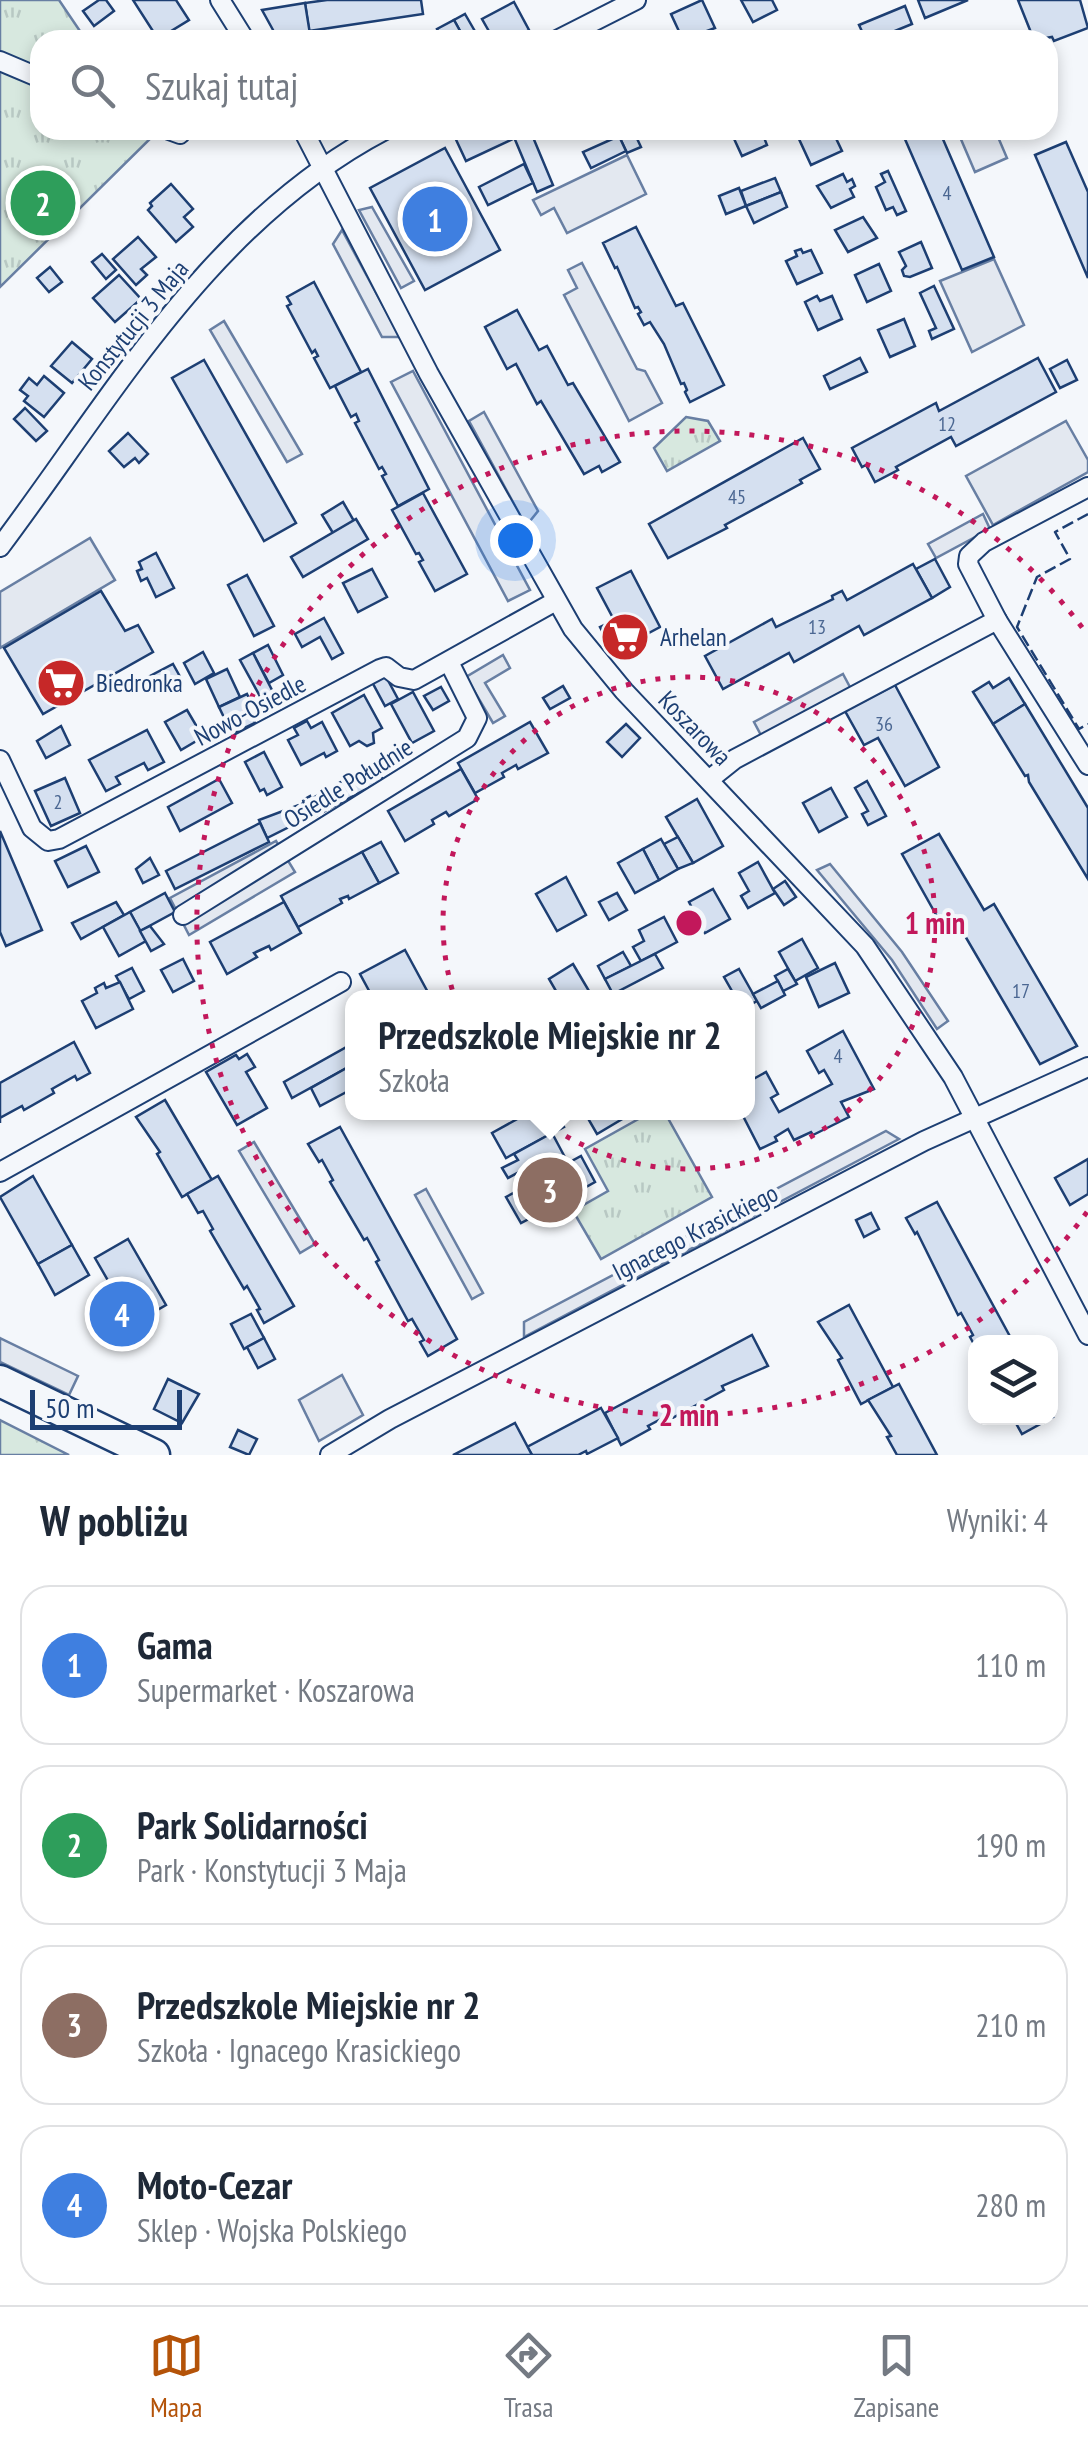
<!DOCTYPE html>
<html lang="pl">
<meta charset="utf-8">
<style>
body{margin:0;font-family:"PT Sans Narrow",sans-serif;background:#f6f6f7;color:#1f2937}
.controls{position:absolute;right:30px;bottom:30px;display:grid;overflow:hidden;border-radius:20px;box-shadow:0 5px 15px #0003}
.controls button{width:90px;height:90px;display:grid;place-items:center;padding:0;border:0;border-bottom:2px solid #e0e1e3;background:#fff;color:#1f2937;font:50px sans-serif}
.scale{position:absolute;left:30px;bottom:25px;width:152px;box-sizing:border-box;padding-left:10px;border:5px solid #1d3f73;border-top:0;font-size:28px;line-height:35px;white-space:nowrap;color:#1d3f73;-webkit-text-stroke:8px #f4f7fb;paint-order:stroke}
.you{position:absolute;left:515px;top:540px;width:35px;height:35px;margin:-25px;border:8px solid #fff;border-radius:50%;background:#1a73e8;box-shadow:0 0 0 15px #1a73e833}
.badge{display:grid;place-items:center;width:65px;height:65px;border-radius:50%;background:#b45309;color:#fff;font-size:32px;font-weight:700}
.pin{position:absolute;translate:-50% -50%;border:5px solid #fff;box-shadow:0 2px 10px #0006}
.popup{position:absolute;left:345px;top:990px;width:410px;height:130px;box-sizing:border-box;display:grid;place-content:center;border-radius:20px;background:#fff;filter:drop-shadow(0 2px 8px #0005);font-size:32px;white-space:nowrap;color:#747a83}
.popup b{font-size:38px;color:#1f2937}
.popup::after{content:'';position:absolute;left:50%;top:100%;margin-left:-20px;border:20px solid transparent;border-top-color:#fff}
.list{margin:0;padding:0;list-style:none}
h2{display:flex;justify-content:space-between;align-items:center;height:130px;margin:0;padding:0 40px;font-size:42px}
h2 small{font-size:32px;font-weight:400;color:#747a83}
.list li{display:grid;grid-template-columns:65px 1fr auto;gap:30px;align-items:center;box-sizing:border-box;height:160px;margin:0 20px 20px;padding:0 20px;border:2px solid #e0e1e3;border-radius:30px}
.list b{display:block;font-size:38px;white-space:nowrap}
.list p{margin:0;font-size:32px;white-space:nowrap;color:#747a83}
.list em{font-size:32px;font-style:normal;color:#747a83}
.icon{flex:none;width:55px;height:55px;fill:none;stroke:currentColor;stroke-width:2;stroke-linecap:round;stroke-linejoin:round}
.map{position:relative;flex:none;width:1088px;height:1455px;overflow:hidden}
.search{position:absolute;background:#fff;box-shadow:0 5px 15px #0003;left:30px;right:30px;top:30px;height:110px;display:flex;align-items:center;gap:25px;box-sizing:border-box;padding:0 35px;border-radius:30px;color:#747a83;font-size:38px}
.sheet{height:850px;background:#fff}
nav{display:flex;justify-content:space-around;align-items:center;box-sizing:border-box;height:140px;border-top:2px solid #e0e1e3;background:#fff;font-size:28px;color:#747a83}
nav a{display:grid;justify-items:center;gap:5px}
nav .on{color:#b45309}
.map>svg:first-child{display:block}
.grass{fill:url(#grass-tufts);stroke:#687fa3;stroke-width:2.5}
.parking{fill:#e3e8f0;stroke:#687fa3;stroke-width:2.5}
.building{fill:#d5e0f0;stroke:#1d3f73;stroke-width:2.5}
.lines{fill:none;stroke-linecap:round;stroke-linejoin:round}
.street-casing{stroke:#1d3f73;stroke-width:22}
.primary-casing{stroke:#1d3f73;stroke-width:35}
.street{stroke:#f4f7fb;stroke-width:18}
.primary{stroke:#f4f7fb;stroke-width:30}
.fence{stroke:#1d3f73;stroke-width:2.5;stroke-dasharray:12 5;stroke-linecap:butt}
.ring{fill:none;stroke:#c2185b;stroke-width:5;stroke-dasharray:5 10}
.labels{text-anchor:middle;stroke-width:8;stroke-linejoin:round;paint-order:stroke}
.number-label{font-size:20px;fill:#4b6792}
.street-label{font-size:25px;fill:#1d3f73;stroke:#f4f7fb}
.poi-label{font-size:25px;fill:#1d3f73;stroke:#f4f7fb;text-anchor:start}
.centre{fill:#c2185b;stroke:#f4f7fb;stroke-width:5}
.ring-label{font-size:30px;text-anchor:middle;font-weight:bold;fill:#c2185b;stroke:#f4f7fb;stroke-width:8;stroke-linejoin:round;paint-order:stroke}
</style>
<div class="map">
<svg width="1088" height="1455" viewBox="0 0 1088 1455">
<defs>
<pattern id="grass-tufts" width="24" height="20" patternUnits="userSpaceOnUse" patternTransform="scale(2.5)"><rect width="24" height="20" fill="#d7e8df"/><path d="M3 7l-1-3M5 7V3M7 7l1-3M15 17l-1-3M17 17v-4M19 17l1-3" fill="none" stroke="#b8c8c3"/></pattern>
</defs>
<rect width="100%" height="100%" fill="#f4f7fb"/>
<!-- grass -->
<g class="grass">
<polygon points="0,0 59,0 86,40 40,40 40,130 159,130 0,287"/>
<polygon points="686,417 708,421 720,441 667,471 654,448"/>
<polygon points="651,1112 665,1113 712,1197 601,1259 573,1211 608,1191 585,1149"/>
<polygon points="0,1420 69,1455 0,1455"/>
</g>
<!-- parking -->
<g class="parking">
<polygon points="957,130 995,130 1007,158 975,172"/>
<polygon points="627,155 646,194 567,233 554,208 541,215 533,200"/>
<polygon points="372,207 414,281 401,288 359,210"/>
<polygon points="342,230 400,337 382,337 333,244"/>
<polygon points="994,259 1024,325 972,352 940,281"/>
<polygon points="582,263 637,369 645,371 662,403 629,421 564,295 577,288 568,270"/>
<polygon points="224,321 302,454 287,462 210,330"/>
<polygon points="413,371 530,590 508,601 391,382"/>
<polygon points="484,412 538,511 526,526 469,421"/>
<polygon points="1066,421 1088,460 1088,472 993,525 966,476"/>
<polygon points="983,514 990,529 936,558 928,544"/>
<polygon points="90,538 115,580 0,648 0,592"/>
<polygon points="503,655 510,668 485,683 505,716 493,723 466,677"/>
<polygon points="843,674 851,689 762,737 754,722"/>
<polygon points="276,841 295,872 189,935 170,898"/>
<polygon points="830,864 902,952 948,1021 937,1029 892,960 817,870"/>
<polygon points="886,1131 899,1139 524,1337 524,1322"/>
<polygon points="254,1142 315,1244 300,1253 239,1151"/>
<polygon points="426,1189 483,1293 472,1299 415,1195"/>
<polygon points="0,1338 78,1376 69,1395 0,1362"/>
<polygon points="342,1375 363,1415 319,1441 299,1400"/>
</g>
<!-- building -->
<g class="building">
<polygon points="99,0 106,0 114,11 94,26 83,11"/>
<polygon points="133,0 176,0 189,20 158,39"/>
<polygon points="327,0 421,0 423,14 309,31 305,3"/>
<polygon points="702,0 715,28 683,40 671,14"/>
<polygon points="741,0 772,0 777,10 753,22"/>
<polygon points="918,0 968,0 925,18"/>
<polygon points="1018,0 1080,0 1088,28 1054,41 1052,37 1034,40"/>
<polygon points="514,2 529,30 509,40 494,40 482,19"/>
<polygon points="305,3 310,34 278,39 262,10"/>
<polygon points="905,6 912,24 873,40 866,40 859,25"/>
<polygon points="465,14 480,40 465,40 454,20"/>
<polygon points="454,20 465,40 435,40 441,37 437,29"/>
<polygon points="509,130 513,139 466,161 452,131"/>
<polygon points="511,130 530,130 553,185 537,192"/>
<polygon points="616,130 633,130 641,147 627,153"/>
<polygon points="730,130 761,130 767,145 742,156"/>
<polygon points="819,130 832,130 842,151 811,165 799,139"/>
<polygon points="901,130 939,130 994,257 962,270"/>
<polygon points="619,136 626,151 591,168 583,152"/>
<polygon points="1066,142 1088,192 1088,278 1035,155"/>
<polygon points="445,148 500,250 425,290 370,188"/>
<polygon points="524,164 533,183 488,205 479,187"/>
<polygon points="888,171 906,211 897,215 893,207 886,210 876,187 885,182 881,174"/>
<polygon points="843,174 847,182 852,179 855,186 850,189 854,197 831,208 817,186"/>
<polygon points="775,178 781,192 746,206 741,191"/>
<polygon points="171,184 193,209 184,217 193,227 176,242 148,210 152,206 150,203"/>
<polygon points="739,188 746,206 726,214 719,196"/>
<polygon points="781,192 787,207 754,223 746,206"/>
<polygon points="863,217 877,238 848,252 835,230"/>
<polygon points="636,227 676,306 683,303 724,385 690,402 685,392 687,390 684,383 681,384 664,344 650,322 644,325 638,314 641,312 638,307 635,308 617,267 615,268 603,243"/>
<polygon points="138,237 156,257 141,269 147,275 136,285 113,259"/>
<polygon points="921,242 932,268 910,277 904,276 902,270 906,266 899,252"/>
<polygon points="801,249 803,253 811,250 822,273 797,284 786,261 797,256 795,251"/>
<polygon points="102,254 116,270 106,279 92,262"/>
<polygon points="879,264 891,291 867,302 855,275"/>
<polygon points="50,267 62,282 49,292 37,278"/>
<polygon points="119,275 141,299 115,322 93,298"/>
<polygon points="314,282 361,372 330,388 314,358 318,356 315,350 312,353 287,306 291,304 287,297"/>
<polygon points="934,286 954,329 932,339 929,331 936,328 920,293"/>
<polygon points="817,296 820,301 832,296 842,319 818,330 805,302"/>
<polygon points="517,310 539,350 547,346 568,385 573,383 620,462 602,472 599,466 584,474 541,401 537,404 516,364 507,369 485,327"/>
<polygon points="904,319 915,346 890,357 878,330"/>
<polygon points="72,342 92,359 72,383 51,366"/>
<polygon points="860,358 867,372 830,389 824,376"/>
<polygon points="1038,358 1056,392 956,446 951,437 896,467 898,470 875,482 866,465 862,467 852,448 936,403 939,411"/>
<polygon points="204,360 296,523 264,541 172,378"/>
<polygon points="1067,360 1077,380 1060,388 1050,369"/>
<polygon points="368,369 429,489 398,506 382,476 386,474 382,467 379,469 355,423 359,421 356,414 351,417 335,386"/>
<polygon points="44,376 64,393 44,417 24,401 28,396 20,390 29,378 37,385"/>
<polygon points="25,408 47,431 36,441 14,419"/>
<polygon points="128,433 148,454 139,463 135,458 124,467 109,451"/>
<polygon points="803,438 820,469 800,480 802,483 725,525 727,528 668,558 649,524"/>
<polygon points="423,493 467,574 435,591 419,562 423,560 419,553 416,554 392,510"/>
<polygon points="343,502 354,521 333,533 322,515"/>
<polygon points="356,519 368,539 303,577 291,557"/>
<polygon points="156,553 174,588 156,597 147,578 141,581 137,571 142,569 139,562"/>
<polygon points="935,559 950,587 932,598 916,569"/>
<polygon points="913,564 932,598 864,635 859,626 794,662 789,653 723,689 705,656 772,619 776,627 833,599 832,596 842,591 847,600"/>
<polygon points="372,569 387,597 358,612 343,583"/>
<polygon points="631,571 660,627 613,652 600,627 614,620 597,588"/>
<polygon points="247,575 274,626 254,636 228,585"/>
<polygon points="101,591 125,631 138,625 153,652 43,714 4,648"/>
<polygon points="324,618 343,653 332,659 320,637 302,647 295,634"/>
<polygon points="268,645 283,675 269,683 253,653"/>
<polygon points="203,652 214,673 195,684 184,663"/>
<polygon points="253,653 274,694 262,700 240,660"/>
<polygon points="173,664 183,682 160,694 150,676"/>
<polygon points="227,669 240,697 219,707 206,679"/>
<polygon points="384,673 398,699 385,706 371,680"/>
<polygon points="1009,678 1025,704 993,724 973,692 989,682 993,688"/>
<polygon points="895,685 939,767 905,786 878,738 864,745 845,711"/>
<polygon points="563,686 570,698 550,709 543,698"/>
<polygon points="441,687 449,701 433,710 424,696"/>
<polygon points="413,692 434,731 412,743 391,704"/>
<polygon points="247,694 252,704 247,706 255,723 232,734 219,707"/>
<polygon points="364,695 382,728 373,733 374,743 367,746 359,741 350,746 332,713"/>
<polygon points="1025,704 1088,808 1088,879 1029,782 1028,775 1025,776 993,724"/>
<polygon points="187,710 203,737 181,750 165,722"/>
<polygon points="307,721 311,728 322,722 337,751 326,757 324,753 301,765 288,740 298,735 294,728"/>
<polygon points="530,722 548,753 518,769 516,765 502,773 504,777 475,793 458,763"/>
<polygon points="626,724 640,738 622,757 607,742"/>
<polygon points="61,726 70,745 46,758 37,741"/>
<polygon points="147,730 164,762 148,770 144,763 116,777 120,784 106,791 89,760"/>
<polygon points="264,752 282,787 267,795 264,789 260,791 245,762"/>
<polygon points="374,763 383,780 312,818 303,800 310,796 311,799"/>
<polygon points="461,769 478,799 449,816 446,812 432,820 434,824 405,841 388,811"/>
<polygon points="65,778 80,813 51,826 35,791"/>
<polygon points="219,779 232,803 180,831 168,807"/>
<polygon points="867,781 886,816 868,825 862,814 868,811 855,788"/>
<polygon points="831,788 847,817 819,832 803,803"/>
<polygon points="697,799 723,846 693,863 666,817"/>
<polygon points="304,803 311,816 267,838 259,820"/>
<polygon points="260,823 269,842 175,889 166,871"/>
<polygon points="0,831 42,930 6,946 0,932"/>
<polygon points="939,834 984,910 994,904 1077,1046 1040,1064 961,929 948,936 902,854"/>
<polygon points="678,837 693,863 678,869 664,844"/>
<polygon points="661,839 678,869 659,880 643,849"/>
<polygon points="381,842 398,873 379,883 362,852"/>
<polygon points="86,846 99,872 68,887 55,861"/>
<polygon points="643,849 659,880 635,893 618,863"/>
<polygon points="362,852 379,883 349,899 348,896 340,899 342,903 298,927 281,896"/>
<polygon points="150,858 159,875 143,883 136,869"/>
<polygon points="758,862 775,893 748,908 741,896 749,891 739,873"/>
<polygon points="566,877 586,915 557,931 536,894"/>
<polygon points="785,881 796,897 784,905 773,889"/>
<polygon points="713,889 730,919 705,933 699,922 696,924 689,912 693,910 689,902"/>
<polygon points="165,893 175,912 140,931 130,912"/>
<polygon points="617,893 627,910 609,920 599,902"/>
<polygon points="116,902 124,915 81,939 72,923"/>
<polygon points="284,902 301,933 271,950 269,946 254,953 257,957 227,974 210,942"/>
<polygon points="130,912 146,941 119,956 103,927"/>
<polygon points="664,917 677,942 641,961 633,947 644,941 639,930"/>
<polygon points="150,926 164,944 151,951 140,931"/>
<polygon points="802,939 818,968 795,981 779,952"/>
<polygon points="405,950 431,998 373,998 360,974"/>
<polygon points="623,952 631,966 605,979 598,966"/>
<polygon points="655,954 663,968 613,994 605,979"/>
<polygon points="183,959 194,981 173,992 161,970"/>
<polygon points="835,963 849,993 819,1007 806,977"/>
<polygon points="573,964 592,996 590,998 560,998 549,979"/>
<polygon points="132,968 144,991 129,999 116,976"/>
<polygon points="739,969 757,1001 748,1006 748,998 736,998 724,977"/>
<polygon points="788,969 797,984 783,991 775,976"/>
<polygon points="778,981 785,995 761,1008 753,994"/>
<polygon points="120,982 133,1009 96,1028 82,1001 97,993 95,988 104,983 106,988"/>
<polygon points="843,1031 874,1089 841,1102 849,1117 813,1135 811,1132 794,1140 788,1129 775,1137 777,1141 760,1149 741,1112 748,1112 748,1082 766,1072 778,1094 771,1098 779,1112 832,1084 824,1070 819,1073 807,1051"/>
<polygon points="74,1042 90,1073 77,1080 75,1076 52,1089 54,1093 24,1110 22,1106 0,1118 0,1123 0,1083"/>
<polygon points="352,1044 352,1065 292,1098 284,1082"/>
<polygon points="247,1054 255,1067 246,1072 267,1108 237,1125 206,1072 236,1055 239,1059"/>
<polygon points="352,1065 352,1089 320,1106 311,1088"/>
<polygon points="165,1100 212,1180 182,1197 157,1154 160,1152 136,1117"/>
<polygon points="530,1112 556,1112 564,1127 506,1158 492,1133"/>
<polygon points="591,1112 634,1112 597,1134 586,1115"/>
<polygon points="340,1127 457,1339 428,1356 420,1342 424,1340 412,1319 408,1321 376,1262 379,1260 367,1238 364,1240 330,1182 333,1180 322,1160 319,1162 308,1144"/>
<polygon points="552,1133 568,1163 531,1184 523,1170 508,1178 502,1168 518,1160 514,1154"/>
<polygon points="581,1156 595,1182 561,1201 559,1197 552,1200 555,1205 521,1223 506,1197"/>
<polygon points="1088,1159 1088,1194 1070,1205 1055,1178"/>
<polygon points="33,1176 72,1245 38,1264 0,1197"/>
<polygon points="218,1176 294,1306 264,1323 257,1310 260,1309 247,1286 244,1289 210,1231 213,1229 203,1211 198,1213 187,1194"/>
<polygon points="937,1202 1013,1342 976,1342 976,1348 970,1337 973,1335 961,1313 958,1315 917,1232 915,1234 906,1218"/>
<polygon points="871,1213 879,1229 864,1237 856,1220"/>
<polygon points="128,1239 166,1305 133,1324 95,1258"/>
<polygon points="72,1245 89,1275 55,1295 38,1264"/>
<polygon points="849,1305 893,1387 861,1404 838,1360 842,1358 818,1322"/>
<polygon points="251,1314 264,1338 244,1349 231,1324"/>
<polygon points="752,1335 768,1366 722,1386 724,1390 665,1422 663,1418 648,1426 650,1429 621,1445 605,1413"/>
<polygon points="264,1338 275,1359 258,1368 247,1347"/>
<polygon points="168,1379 199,1394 182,1423 154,1409"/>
<polygon points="899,1384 937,1455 897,1455 887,1437 891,1436 868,1400"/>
<polygon points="601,1408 618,1438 587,1454 586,1451 578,1455 532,1455 527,1447"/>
<polygon points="1050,1412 1053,1417 1022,1434 1013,1418 1050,1418"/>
<polygon points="515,1423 532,1455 453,1455"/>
<polygon points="238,1430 257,1439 249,1455 230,1447"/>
</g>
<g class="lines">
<!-- street casing -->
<g class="street-casing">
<g id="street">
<polyline points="220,0 245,40"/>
<polyline points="557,40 636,0"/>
<polyline points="0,61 40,78"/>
<polyline points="169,130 180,134"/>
<polyline points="303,130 429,374 573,629 624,691 865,946 953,1077 1088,1335"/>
<polyline points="1088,487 984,542 969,556 968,564 997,620 1088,765"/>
<path d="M0,547C114,395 211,221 385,130"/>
<polyline points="0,760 32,828 48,841 59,839 380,669 386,667 399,677 414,680 556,601"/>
<polyline points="710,779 735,759 997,620"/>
<polyline points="183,915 467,738 477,718 449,662"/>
<polyline points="0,1172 341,982"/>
<polyline points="330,1455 390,1419 924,1141 1088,1067"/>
</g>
</g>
<!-- primary casing -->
<g class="primary-casing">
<polyline id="primary" points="0,1381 154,1455"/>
</g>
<!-- street -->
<use href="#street" class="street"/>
<!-- primary -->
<use href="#primary" class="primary"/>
<!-- fence -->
<polyline class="fence" points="1088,514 1055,532 1070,559 1037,577 1017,627 1079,729 1088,724"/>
</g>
<!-- distance rings -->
<g class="ring">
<circle cx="689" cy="923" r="246"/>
<path d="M1087 1212A492 492 0 1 1 1087 634"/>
</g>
<!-- icons -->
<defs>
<g id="supermarket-disc" transform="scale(2.5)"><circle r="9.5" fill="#c62828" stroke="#f4f7fb"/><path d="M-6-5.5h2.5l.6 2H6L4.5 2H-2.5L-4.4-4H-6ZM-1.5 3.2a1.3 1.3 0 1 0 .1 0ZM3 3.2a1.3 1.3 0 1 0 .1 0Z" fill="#fff"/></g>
</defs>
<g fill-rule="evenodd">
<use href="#supermarket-disc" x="625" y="637"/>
<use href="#supermarket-disc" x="61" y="683"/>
</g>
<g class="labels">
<!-- number labels -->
<g class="number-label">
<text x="947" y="200">4</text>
<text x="947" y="431">12</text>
<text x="737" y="504">45</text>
<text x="817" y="634">13</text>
<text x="884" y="731">36</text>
<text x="58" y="809">2</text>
<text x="1021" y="998">17</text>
<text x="838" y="1063">4</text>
</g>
<!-- street labels -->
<g class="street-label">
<text transform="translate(133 325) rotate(-51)" y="9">Konstytucji 3 Maja</text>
<text transform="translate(250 710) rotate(-28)" y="9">Nowo-Osiedle</text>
<text transform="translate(695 728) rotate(46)" y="9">Koszarowa</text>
<text transform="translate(348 783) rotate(-32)" y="9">Osiedle Południe</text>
<text transform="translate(695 1232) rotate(-27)" y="9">Ignacego Krasickiego</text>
</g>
<!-- poi labels -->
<g class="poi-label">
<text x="660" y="646">Arhelan</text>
<text x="96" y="692">Biedronka</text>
</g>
</g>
<circle cx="689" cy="923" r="15" class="centre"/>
<g class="ring-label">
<text x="935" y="934">1 min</text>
<text x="689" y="1426">2 min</text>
</g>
</svg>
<div class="controls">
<button><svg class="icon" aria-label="layers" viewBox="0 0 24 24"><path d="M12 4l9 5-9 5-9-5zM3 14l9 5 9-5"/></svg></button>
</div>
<div class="scale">50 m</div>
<div class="you"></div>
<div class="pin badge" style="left:435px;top:219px;background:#3f7fe0">1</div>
<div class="pin badge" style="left:43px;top:203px;background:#2e9e5b">2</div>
<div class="pin badge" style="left:550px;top:1190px;background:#8d6e63">3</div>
<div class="popup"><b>Przedszkole Miejskie nr 2</b>Szkoła</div>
<div class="pin badge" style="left:122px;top:1314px;background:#3f7fe0">4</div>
<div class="search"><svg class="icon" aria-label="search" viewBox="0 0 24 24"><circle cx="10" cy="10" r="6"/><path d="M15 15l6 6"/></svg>Szukaj tutaj</div>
</div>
<section class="sheet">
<h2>W pobliżu<small>Wyniki: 4</small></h2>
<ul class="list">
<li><span class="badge" style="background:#3f7fe0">1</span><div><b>Gama</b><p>Supermarket · Koszarowa</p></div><em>110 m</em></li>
<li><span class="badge" style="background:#2e9e5b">2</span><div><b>Park Solidarności</b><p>Park · Konstytucji 3 Maja</p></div><em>190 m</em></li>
<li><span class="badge" style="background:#8d6e63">3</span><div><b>Przedszkole Miejskie nr 2</b><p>Szkoła · Ignacego Krasickiego</p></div><em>210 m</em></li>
<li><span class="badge" style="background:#3f7fe0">4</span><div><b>Moto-Cezar</b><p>Sklep · Wojska Polskiego</p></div><em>280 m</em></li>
</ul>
</section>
<nav>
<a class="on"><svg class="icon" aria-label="map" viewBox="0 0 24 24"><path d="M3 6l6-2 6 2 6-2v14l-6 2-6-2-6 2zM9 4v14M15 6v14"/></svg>Mapa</a>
<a><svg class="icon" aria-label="directions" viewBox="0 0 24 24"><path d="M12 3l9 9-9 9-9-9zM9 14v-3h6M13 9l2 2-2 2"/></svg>Trasa</a>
<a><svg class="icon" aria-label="saved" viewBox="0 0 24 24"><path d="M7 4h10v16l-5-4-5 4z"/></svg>Zapisane</a>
</nav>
